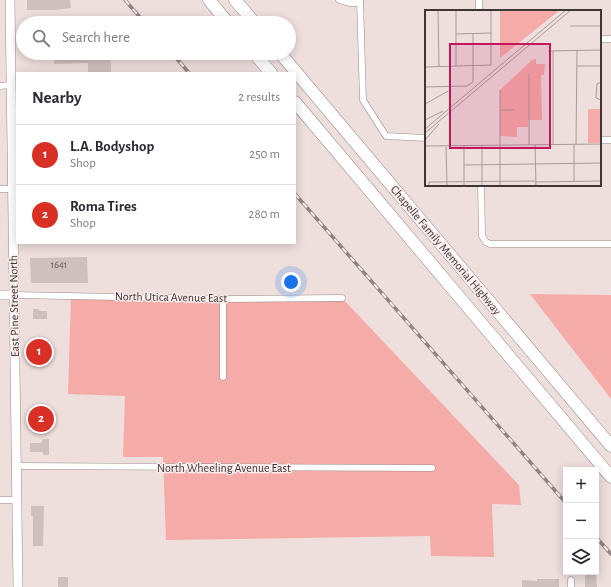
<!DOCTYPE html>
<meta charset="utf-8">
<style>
body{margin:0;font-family:"Alegreya Sans",sans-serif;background:#f2f2f3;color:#2b2b33}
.controls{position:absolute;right:12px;bottom:12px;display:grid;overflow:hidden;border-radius:0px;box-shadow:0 2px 10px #0003}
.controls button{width:36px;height:36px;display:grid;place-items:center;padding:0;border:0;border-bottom:1px solid #e1e1e2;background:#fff;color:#2b2b33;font:20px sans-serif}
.you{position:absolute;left:291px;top:282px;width:14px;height:14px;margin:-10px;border:3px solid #fff;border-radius:50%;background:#1a73e8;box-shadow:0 0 0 6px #1a73e833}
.badge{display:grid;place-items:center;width:26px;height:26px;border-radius:50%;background:#d93025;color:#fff;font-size:13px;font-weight:700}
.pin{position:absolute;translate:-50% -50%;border:2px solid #fff;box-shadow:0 1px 4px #0006}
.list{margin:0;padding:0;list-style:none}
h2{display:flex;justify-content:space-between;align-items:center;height:52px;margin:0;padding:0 16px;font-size:17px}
h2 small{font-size:13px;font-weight:400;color:#7c7c81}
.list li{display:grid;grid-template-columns:26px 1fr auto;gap:12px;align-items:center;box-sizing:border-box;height:60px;padding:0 16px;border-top:1px solid #e1e1e2}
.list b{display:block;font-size:15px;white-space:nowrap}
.list p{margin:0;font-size:13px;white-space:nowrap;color:#7c7c81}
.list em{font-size:13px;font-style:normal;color:#7c7c81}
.icon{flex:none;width:22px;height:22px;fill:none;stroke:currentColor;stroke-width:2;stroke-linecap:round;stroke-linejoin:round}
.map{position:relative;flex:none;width:611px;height:587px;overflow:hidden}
.search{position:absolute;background:#fff;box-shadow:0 2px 10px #0003;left:16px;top:16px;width:280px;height:44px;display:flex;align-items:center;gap:10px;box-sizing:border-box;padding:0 14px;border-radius:22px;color:#7c7c81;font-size:15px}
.panel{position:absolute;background:#fff;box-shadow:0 2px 10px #0003;left:16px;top:72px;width:280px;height:172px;border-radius:0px}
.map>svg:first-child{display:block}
.green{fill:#f5aca8}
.building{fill:#cfc0bf}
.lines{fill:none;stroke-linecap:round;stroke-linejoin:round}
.street-casing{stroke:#998b8a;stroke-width:7}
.secondary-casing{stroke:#998b8a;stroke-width:10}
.highway-casing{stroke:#998b8a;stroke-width:13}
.street{stroke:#fff;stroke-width:6}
.secondary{stroke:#fff;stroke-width:9}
.highway{stroke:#fff;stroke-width:12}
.rail-casing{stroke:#8e8483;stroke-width:3.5}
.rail{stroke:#fbeceb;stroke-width:2;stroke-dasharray:6;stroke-linecap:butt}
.labels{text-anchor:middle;stroke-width:3;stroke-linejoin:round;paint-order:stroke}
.number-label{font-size:10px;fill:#615858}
.street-label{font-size:12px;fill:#3c3635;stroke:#fbeceb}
.inset-road{fill:none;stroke:#a79b9a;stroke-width:1}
.view{fill:#c2185b;fill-opacity:0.15;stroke:#c2185b;stroke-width:2}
.inset-edge{fill:none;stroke:#3c3635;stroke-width:2}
</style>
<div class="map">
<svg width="611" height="587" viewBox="0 0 611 587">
<rect width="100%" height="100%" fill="#eedfdd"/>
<!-- green -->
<g class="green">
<polygon points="530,294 611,295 611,399"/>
<polygon points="71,296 342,298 519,485 521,505 492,504 494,557 431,556 430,536 166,540 163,457 123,457 125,396 68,394"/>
</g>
<!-- building -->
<g class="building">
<polygon points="27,0 70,0 71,8 55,10 27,10"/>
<polygon points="111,55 111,73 88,73 88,63 54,64 54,56"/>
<polygon points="87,257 88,283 31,283 30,258"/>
<polygon points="33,309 39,309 39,311 47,311 47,319 33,319"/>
<rect x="29" y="345" width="20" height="14"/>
<polygon points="43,439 49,439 49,455 43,455 43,452 30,452 30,443 41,443"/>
<polygon points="31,506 44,506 43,546 33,546 33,516 31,516"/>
<polygon points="585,574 596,574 597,587 585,587"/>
<rect x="58" y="577" width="10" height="10"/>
<polygon points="537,579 559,579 559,587 522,587 522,580 537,581"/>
</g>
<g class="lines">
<!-- street casing -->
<g class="street-casing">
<g id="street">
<polyline points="339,0 349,3 360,3"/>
<polyline points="360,0 363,100 386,136 426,138"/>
<polyline points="479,0 479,11"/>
<polyline points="600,39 611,39"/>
<polyline points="0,86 11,85"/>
<polyline points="600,140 611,140"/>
<polyline points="481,185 482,236 486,242 490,244 611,244"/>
<polyline points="0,189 12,189"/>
<polyline points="14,295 223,299 342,298"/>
<polyline points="223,377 223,299"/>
<polyline points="16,466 432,468"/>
<polyline points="0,500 16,500"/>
<polyline points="571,580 571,587"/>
</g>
</g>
<!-- secondary casing -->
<g class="secondary-casing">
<g id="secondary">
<polyline points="10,0 18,587"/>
<polyline points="0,295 14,295"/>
</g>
</g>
<!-- highway casing -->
<g class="highway-casing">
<g id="highway">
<polyline points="209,0 228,23"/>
<polyline points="235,0 255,23"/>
<polyline points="254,53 271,73"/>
<polyline points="280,53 611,446"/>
<polyline points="295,102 611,477"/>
</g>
</g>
<!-- street -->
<use href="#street" class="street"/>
<!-- secondary -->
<use href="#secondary" class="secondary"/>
<!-- highway -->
<use href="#highway" class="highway"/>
<!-- rail casing -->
<g class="rail-casing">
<g id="rail">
<polyline points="125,0 145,23"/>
<polyline points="172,53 189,73"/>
<polyline points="295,194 566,503"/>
<polyline points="596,537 611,554"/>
</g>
</g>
<!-- rail -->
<use href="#rail" class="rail"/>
</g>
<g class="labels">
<!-- number labels -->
<g class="number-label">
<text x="59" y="268">1641</text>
</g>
<!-- street labels -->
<g class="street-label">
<text transform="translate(446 250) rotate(50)" y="4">Chapelle Family Memorial Highway</text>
<text transform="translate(171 297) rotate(1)" y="4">North Utica Avenue East</text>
<text transform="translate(14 306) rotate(-91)" y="4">East Pine Street North</text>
<text x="224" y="472">North Wheeling Avenue East</text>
</g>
</g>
<!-- overview -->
<g transform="translate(425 10)">
<rect width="176" height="176" fill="#eedfdd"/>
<path d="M75,0H135L75,48ZM111,49V54H120L119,65H116L117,110H103V117H92V127L75,126V80L107,50ZM163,99H176V133H163Z" fill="#f5aca8"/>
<path class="inset-road" d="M13,0L14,57M31,0V56M145,16H176M31,24L66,23M123,41L176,40M152,56H176M0,57L66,55V0M176,72L172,74L171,88L176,90M0,77L42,76L48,72V23M0,94L25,80V77M76,100H89M0,110L18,101M0,119L141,0M0,123L146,0M0,130L14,114M151,134L152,41M75,135V80M104,135V64M110,135L111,176M128,135V41M149,135V172M0,136L176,134M39,136V176M57,136V176M75,136V176M21,137L22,176M39,155L176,153M110,172L176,171M4,176V172L110,171"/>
<path class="view" d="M25,34H125V138H25Z"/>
<rect width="176" height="176" class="inset-edge"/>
</g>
</svg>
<div class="controls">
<button>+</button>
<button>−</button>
<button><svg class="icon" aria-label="layers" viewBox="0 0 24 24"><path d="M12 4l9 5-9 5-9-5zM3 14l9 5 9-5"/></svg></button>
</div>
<div class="you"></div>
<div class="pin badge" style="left:39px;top:352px">1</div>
<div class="pin badge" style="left:41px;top:419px">2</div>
<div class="search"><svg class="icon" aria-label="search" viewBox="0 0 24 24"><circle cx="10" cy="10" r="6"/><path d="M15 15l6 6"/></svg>Search here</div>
<section class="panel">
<h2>Nearby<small>2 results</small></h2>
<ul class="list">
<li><span class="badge">1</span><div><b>L.A. Bodyshop</b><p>Shop</p></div><em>250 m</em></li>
<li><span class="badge">2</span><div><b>Roma Tires</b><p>Shop</p></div><em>280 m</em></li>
</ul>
</section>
</div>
